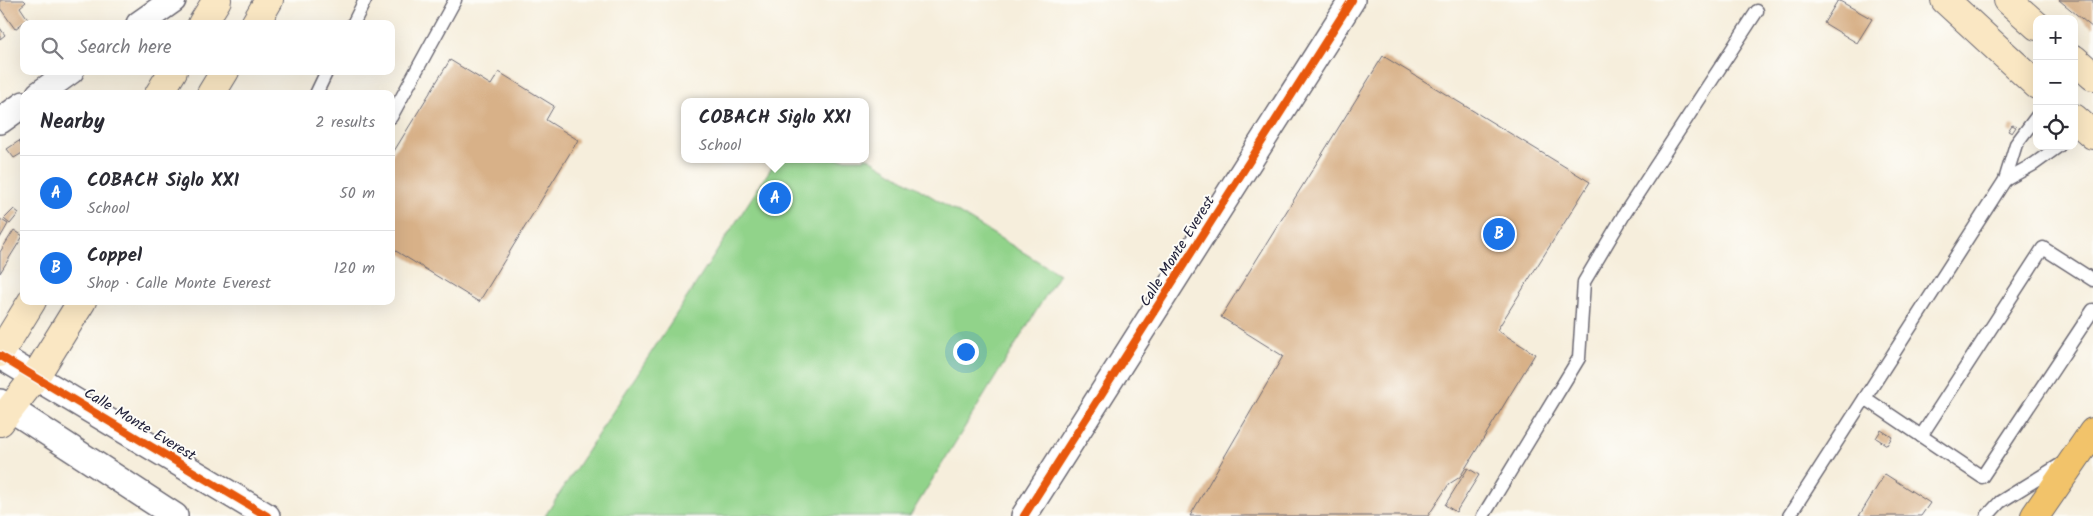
<!DOCTYPE html>
<meta charset="utf-8">
<style>
body{margin:0;font-family:Kalam,sans-serif;background:#f7f7f7;color:#2b2b33}
.controls{position:absolute;right:15px;top:15px;display:grid;overflow:hidden;border-radius:10px;box-shadow:0 5px 20px #0002}
.controls button{width:45px;height:45px;display:grid;place-items:center;padding:0;border:0;border-bottom:1px solid #e1e1e2;background:#fff;color:#2b2b33;font:25px sans-serif}
.you{position:absolute;left:965px;top:351px;width:18px;height:18px;margin:-12px;border:4px solid #fff;border-radius:50%;background:#1a73e8;box-shadow:0 0 0 8px #1a73e833}
.badge{display:grid;place-items:center;width:32px;height:32px;border-radius:50%;background:#1a73e8;color:#fff;font-size:16px;font-weight:700}
.pin{position:absolute;translate:-50% -50%;border:2px solid #fff;box-shadow:0 1px 5px #0006}
.popup{position:absolute;left:681px;top:98px;width:188px;height:65px;box-sizing:border-box;display:grid;place-content:center;border-radius:10px;background:#fff;filter:drop-shadow(0 1px 4px #0005);font-size:16px;white-space:nowrap;color:#7c7c81}
.popup b{font-size:19px;color:#2b2b33}
.popup::after{content:'';position:absolute;left:50%;top:100%;margin-left:-10px;border:10px solid transparent;border-top-color:#fff}
.list{margin:0;padding:0;list-style:none}
h2{display:flex;justify-content:space-between;align-items:center;height:65px;margin:0;padding:0 20px;font-size:21px}
h2 small{font-size:16px;font-weight:400;color:#7c7c81}
.list li{display:grid;grid-template-columns:32px 1fr auto;gap:15px;align-items:center;box-sizing:border-box;height:75px;padding:0 20px;border-top:1px solid #e1e1e2}
.list b{display:block;font-size:19px;white-space:nowrap}
.list p{margin:0;font-size:16px;white-space:nowrap;color:#7c7c81}
.list em{font-size:16px;font-style:normal;color:#7c7c81}
.icon{flex:none;width:28px;height:28px;fill:none;stroke:currentColor;stroke-width:2;stroke-linecap:round;stroke-linejoin:round}
.map{position:relative;flex:none;width:2093px;height:516px;overflow:hidden}
.search{position:absolute;background:#fff;box-shadow:0 5px 20px #0002;left:20px;top:20px;width:375px;height:55px;display:flex;align-items:center;gap:12px;box-sizing:border-box;padding:0 18px;border-radius:10px;color:#7c7c81;font-size:19px}
.panel{position:absolute;background:#fff;box-shadow:0 5px 20px #0002;left:20px;top:90px;width:375px;height:215px;border-radius:10px}
.map>svg:first-child{display:block}
.green{fill:#91d38a;stroke:#5a7a62}
.building{fill:#d8b188}
.lines{fill:none;stroke-linecap:round;stroke-linejoin:round}
.service-casing{stroke:#6c6973;stroke-width:15}
.minor-casing{stroke:#6c6973;stroke-width:28}
.secondary-casing{stroke:#6c6973;stroke-width:30}
.primary-casing{stroke:#6c6973;stroke-width:30}
.service{stroke:#fff;stroke-width:12}
.minor{stroke:#fff;stroke-width:25}
.secondary{stroke:#fae7c3;stroke-width:28}
.primary{stroke:#f2c36a;stroke-width:28}
.cycleway-casing{stroke:#fdfcf7;stroke-width:11}
.cycleway{stroke:#e8590c;stroke-width:8}
.labels{text-anchor:middle;stroke-width:4;stroke-linejoin:round;paint-order:stroke}
.street-label{font-size:15px;fill:#22223b;stroke:#fdfcf7}
</style>
<div class="map">
<svg width="2093" height="516" viewBox="0 0 2093 516">
<rect width="100%" height="100%" fill="#fdfcf7"/>
<filter id="ink" filterUnits="userSpaceOnUse"><feTurbulence type="fractalNoise" baseFrequency=".02" numOctaves="2"/><feDisplacementMap in="SourceGraphic" scale="10" xChannelSelector="R" yChannelSelector="G"/><feConvolveMatrix kernelMatrix="1 2 1 2 8 2 1 2 1" color-interpolation-filters="sRGB"/></filter>
<filter id="wash" filterUnits="userSpaceOnUse"><feTurbulence type="fractalNoise" baseFrequency=".0096" numOctaves="4" result="noise"/><feDisplacementMap in="SourceGraphic" scale="20" xChannelSelector="R" yChannelSelector="G"/><feGaussianBlur stdDeviation="1.12" result="paint"/><feColorMatrix in="noise" values="0 0 0 0 0 0 0 0 0 0 0 0 0 0 0 0 0 1.4 0 .05"/><feComposite in="paint" operator="in"/></filter>
<g filter="url(#wash)">
<rect width="100%" height="100%" fill="#f6eedc"/>
<!-- green -->
<polygon class="green" points="865,156 1059,274 910,516 545,516 777,159 865,159"/>
<g id="blocks">
<!-- building -->
<g class="building">
<polygon points="0,0 24,0 26,2 20,7 28,19 15,29 0,8"/>
<polygon points="1838,0 1872,19 1857,43 1824,23"/>
<polygon points="2059,0 2093,0 2093,28"/>
<polygon points="0,28 5,35 0,39"/>
<polygon points="1383,56 1590,182 1497,330 1535,354 1460,477 1449,484 1428,516 1190,516 1283,356 1221,317"/>
<polygon points="450,60 491,85 499,72 554,106 546,120 578,140 479,302 391,248 391,156"/>
<polygon points="2012,125 2016,127 2012,133 2008,131"/>
<polygon points="19,141 24,152 14,158 7,149"/>
<polygon points="14,209 19,213 10,224 4,219"/>
<polygon points="0,219 8,224 0,238"/>
<polygon points="14,230 23,236 0,273 0,252"/>
<polygon points="1881,430 1892,437 1887,445 1876,438"/>
<polygon points="1468,468 1479,475 1456,512 1445,505"/>
<polygon points="1885,474 1930,503 1921,516 1859,516"/>
</g>
</g>
</g>
<g filter="url(#ink)">
<use href="#blocks" fill-opacity="0" stroke="#6c6973" stroke-width="1"/>
<g class="lines">
<!-- service casing -->
<g class="service-casing">
<g id="service">
<polyline points="353,24 365,0"/>
<polyline points="316,94 327,71"/>
<polyline points="391,117 455,0"/>
<polyline points="2005,180 2034,164 2059,146"/>
<polyline points="1865,398 1982,477 2093,310"/>
<polyline points="1921,436 2043,248 2093,280"/>
<polyline points="1483,516 1579,358 1584,282 1625,213 1757,11"/>
<polyline points="1789,516 2005,180 2016,144 2037,116"/>
<polyline points="1987,516 2000,502 2063,463"/>
</g>
</g>
<!-- minor casing -->
<g class="minor-casing">
<g id="minor">
<polyline points="139,24 173,0"/>
<polyline points="39,94 71,71"/>
<polyline points="0,121 24,104"/>
<polyline points="0,356 267,516"/>
<polyline points="0,402 175,516"/>
<polyline points="1024,516 1352,0"/>
</g>
</g>
<!-- secondary casing -->
<g class="secondary-casing">
<g id="secondary">
<polyline points="1945,0 2037,85"/>
<polyline points="2008,0 2037,26"/>
<polyline points="202,24 217,0"/>
<polyline points="255,24 269,0"/>
<polyline points="2074,59 2093,76"/>
<polyline points="159,94 173,71"/>
<polyline points="211,94 225,71"/>
<polyline points="2074,118 2093,135"/>
<polyline points="0,353 32,301"/>
<polyline points="0,422 35,377 82,301"/>
</g>
</g>
<!-- primary casing -->
<g class="primary-casing">
<polyline id="primary" points="2035,516 2093,432"/>
</g>
<!-- service -->
<use href="#service" class="service"/>
<!-- minor -->
<use href="#minor" class="minor"/>
<!-- secondary -->
<use href="#secondary" class="secondary"/>
<!-- primary -->
<use href="#primary" class="primary"/>
<!-- cycleway casing -->
<g class="cycleway-casing">
<g id="cycleway">
<polyline points="0,356 267,516"/>
<polyline points="1024,516 1352,0"/>
</g>
</g>
<!-- cycleway -->
<use href="#cycleway" class="cycleway"/>
</g>
</g>
<g class="labels">
<!-- street labels -->
<g class="street-label">
<text transform="translate(1177 251) rotate(-58)" y="5">Calle Monte Everest</text>
<text transform="translate(140 424) rotate(31)" y="5">Calle Monte Everest</text>
</g>
</g>
</svg>
<div class="controls">
<button>+</button>
<button>−</button>
<button><svg class="icon" aria-label="locate" viewBox="0 0 24 24"><circle cx="12" cy="12" r="6"/><path d="M12 2v4M12 18v4M2 12h4M18 12h4"/></svg></button>
</div>
<div class="you"></div>
<div class="pin badge" style="left:775px;top:198px">A</div>
<div class="popup"><b>COBACH Siglo XXI</b>School</div>
<div class="pin badge" style="left:1499px;top:234px">B</div>
<div class="search"><svg class="icon" aria-label="search" viewBox="0 0 24 24"><circle cx="10" cy="10" r="6"/><path d="M15 15l6 6"/></svg>Search here</div>
<section class="panel">
<h2>Nearby<small>2 results</small></h2>
<ul class="list">
<li><span class="badge">A</span><div><b>COBACH Siglo XXI</b><p>School</p></div><em>50 m</em></li>
<li><span class="badge">B</span><div><b>Coppel</b><p>Shop · Calle Monte Everest</p></div><em>120 m</em></li>
</ul>
</section>
</div>
